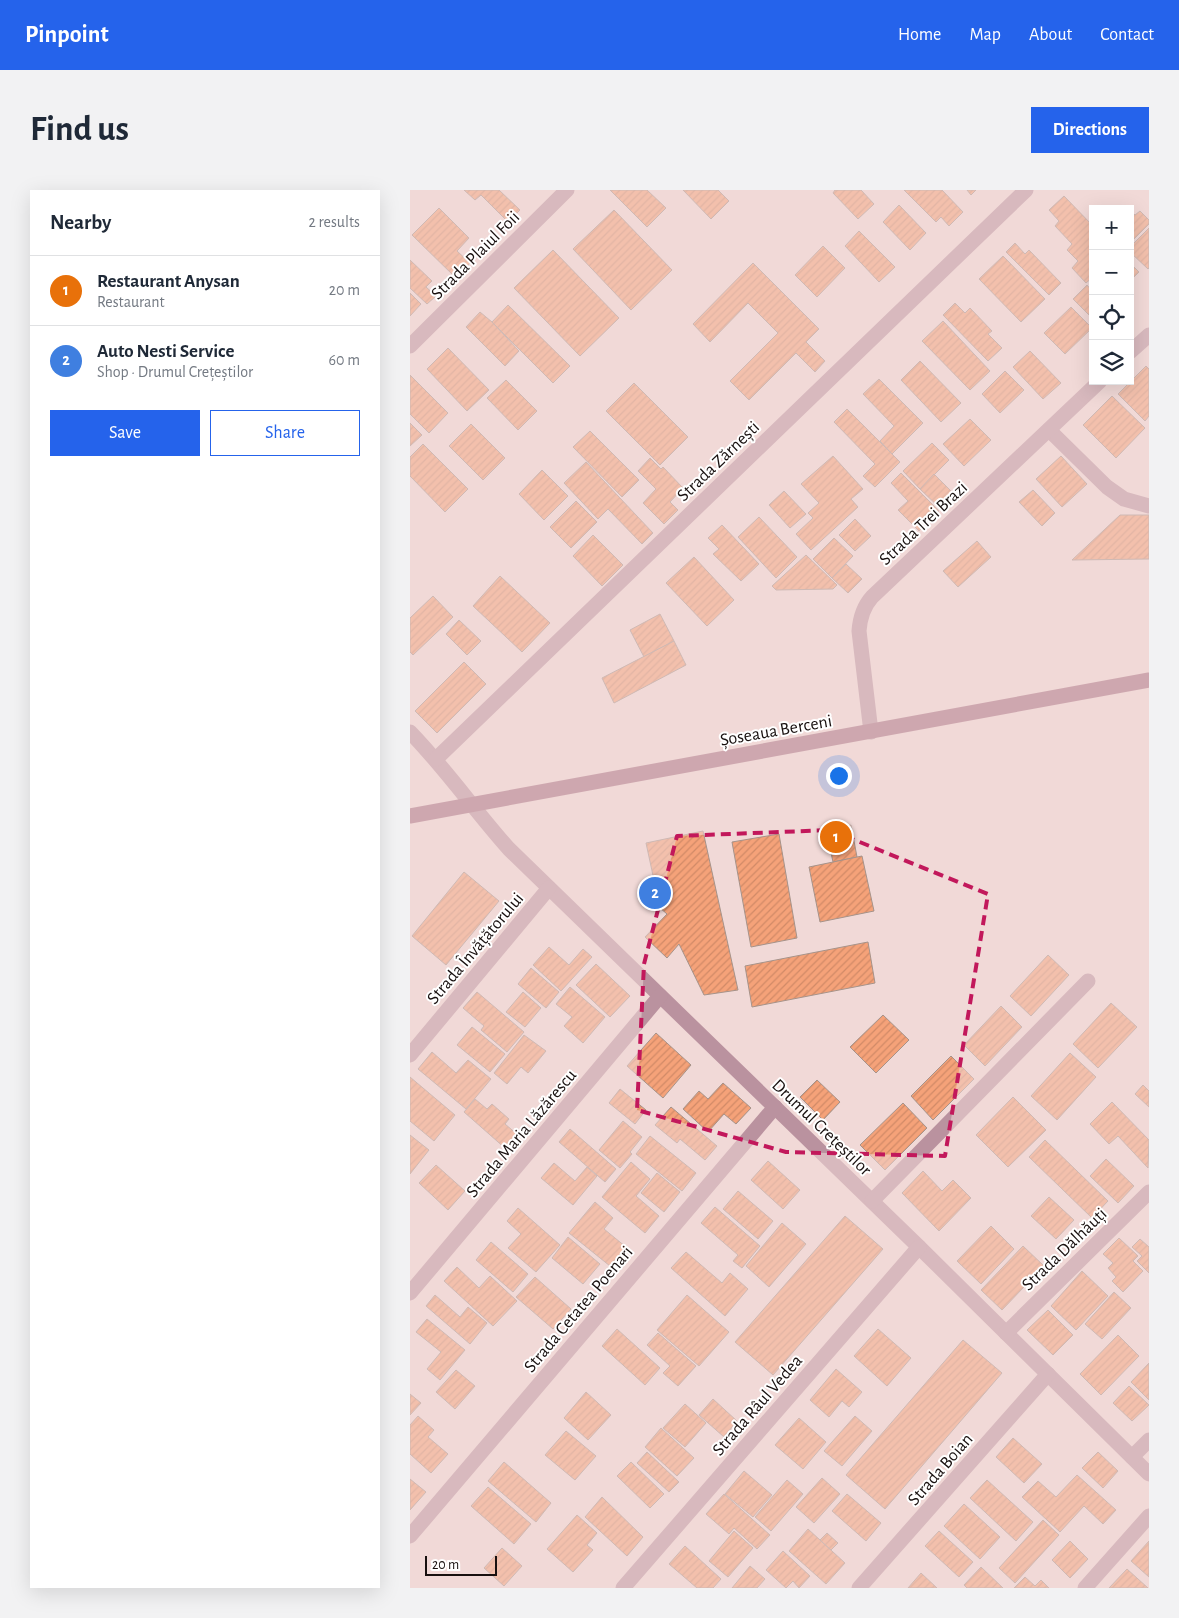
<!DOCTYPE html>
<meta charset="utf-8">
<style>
body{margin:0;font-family:"Alegreya Sans",sans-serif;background:#f2f2f3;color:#1f2937}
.controls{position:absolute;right:15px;top:15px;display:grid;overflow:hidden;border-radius:0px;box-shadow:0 5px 20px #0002}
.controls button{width:45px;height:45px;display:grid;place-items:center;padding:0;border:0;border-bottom:1px solid #e0e1e3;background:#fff;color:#1f2937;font:25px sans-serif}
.scale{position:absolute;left:15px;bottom:12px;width:72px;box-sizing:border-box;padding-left:5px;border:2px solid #18100f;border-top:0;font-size:14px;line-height:18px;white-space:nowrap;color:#18100f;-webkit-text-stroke:4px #fff;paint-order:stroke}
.you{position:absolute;left:428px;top:585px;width:18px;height:18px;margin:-12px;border:4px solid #fff;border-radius:50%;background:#1a73e8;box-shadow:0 0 0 8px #1a73e833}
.badge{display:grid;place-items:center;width:32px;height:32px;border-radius:50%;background:#2563eb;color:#fff;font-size:16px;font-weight:700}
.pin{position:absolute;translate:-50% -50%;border:2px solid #fff;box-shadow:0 1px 5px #0006}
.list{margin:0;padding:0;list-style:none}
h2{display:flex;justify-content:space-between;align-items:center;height:65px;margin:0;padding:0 20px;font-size:21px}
h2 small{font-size:16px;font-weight:400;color:#747a83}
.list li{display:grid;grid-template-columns:32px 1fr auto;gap:15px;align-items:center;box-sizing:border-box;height:70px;padding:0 20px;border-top:1px solid #e0e1e3}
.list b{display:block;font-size:19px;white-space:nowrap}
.list p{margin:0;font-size:16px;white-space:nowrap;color:#747a83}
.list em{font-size:16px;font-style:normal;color:#747a83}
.actions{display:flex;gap:10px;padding:15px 20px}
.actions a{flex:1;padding:11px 0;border:1px solid #2563eb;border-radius:0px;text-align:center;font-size:18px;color:#2563eb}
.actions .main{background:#2563eb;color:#fff}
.icon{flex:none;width:28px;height:28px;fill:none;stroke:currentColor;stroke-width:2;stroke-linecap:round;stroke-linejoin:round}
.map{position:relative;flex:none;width:739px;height:1398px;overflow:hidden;border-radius:0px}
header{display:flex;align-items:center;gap:30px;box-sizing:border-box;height:70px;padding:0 25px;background:#2563eb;color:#fff}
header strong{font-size:24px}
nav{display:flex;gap:28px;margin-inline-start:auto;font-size:18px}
.intro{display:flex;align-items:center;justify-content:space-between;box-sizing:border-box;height:120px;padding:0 30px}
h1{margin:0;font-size:35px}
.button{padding:12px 22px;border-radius:0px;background:#2563eb;color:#fff;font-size:18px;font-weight:700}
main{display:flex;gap:30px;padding:0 30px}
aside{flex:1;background:#fff;border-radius:0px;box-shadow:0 5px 20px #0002}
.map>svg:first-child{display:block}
.building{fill:url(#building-hatch);stroke:#a6938a}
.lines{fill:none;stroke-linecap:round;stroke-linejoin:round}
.minor{stroke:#ba929f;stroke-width:15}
.secondary{stroke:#a56c7f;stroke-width:15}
.marked{fill:none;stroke:#c2185b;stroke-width:4;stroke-dasharray:10 6;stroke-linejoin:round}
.labels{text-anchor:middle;stroke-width:4;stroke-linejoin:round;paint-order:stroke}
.street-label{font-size:18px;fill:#18100f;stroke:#fff}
</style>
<header>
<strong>Pinpoint</strong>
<nav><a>Home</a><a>Map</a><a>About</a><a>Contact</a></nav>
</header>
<div class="intro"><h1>Find us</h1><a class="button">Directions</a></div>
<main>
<aside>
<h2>Nearby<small>2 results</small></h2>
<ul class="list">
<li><span class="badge" style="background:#e8710a">1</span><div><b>Restaurant Anysan</b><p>Restaurant</p></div><em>20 m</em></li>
<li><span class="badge" style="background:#3f7fe0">2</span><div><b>Auto Nesti Service</b><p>Shop · Drumul Crețeștilor</p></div><em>60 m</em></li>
</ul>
<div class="actions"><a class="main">Save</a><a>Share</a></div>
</aside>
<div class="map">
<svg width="739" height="1398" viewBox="0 0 739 1398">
<defs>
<pattern id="building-hatch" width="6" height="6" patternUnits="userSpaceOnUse" patternTransform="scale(1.25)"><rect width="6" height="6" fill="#f5a279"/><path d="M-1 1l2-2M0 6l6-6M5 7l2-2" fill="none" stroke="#d18a67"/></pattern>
</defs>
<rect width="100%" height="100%" fill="#f1d9d7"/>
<!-- building -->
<g class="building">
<polygon points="54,0 89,0 110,20 98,32 71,5 65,10"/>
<polygon points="200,0 237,0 256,18 237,37"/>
<polygon points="273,0 308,0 319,11 301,29"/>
<polygon points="425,0 451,0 464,14 448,29 423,3"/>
<polygon points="494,0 532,0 553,22 539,36 531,27 526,32"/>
<polygon points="557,0 566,0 561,5"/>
<polygon points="654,6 683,36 683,87 676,93 662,78 668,71 657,60 662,54 645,36 649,31 639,20"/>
<polygon points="489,15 516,43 500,60 473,32"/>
<polygon points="29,18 59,48 47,61 60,73 46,88 2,45"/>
<polygon points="204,20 262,80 221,120 163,59"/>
<polygon points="720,20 725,25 730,21 739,30 739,34 720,53"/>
<polygon points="739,38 739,78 738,79 720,62 720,57"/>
<polygon points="449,41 485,77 469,92 435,56"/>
<polygon points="605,53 615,64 619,60 651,93 639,105 596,62"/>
<polygon points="413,56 435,78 407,107 385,85"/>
<polygon points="143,60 209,128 170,166 104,98"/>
<polygon points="593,66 635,109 611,132 569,89"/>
<polygon points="0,70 22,91 16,97 26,106 17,114 0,98"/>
<polygon points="343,73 409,139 396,152 415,171 405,182 386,163 339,210 320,191 368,143 338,113 300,152 283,134"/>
<polygon points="720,73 729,82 720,91"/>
<polygon points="677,95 683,102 683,129 663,109"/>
<polygon points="0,103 11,114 0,126"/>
<polygon points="545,113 555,123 560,118 582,141 578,144 592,158 578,171 533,125"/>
<polygon points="98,115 160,176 143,193 82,132"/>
<polygon points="661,117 682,138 655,164 634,143"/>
<polygon points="70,122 82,132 109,161 95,176 56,137"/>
<polygon points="533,131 580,181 560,200 512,151"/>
<polygon points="38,158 79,200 57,221 17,179"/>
<polygon points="620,161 651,193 633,209 603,177"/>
<polygon points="510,171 551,213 531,232 491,190"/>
<polygon points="736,176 739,179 739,226 735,231 708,204"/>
<polygon points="595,181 614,200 590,223 572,204"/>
<polygon points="0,185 38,223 19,243 0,224"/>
<polygon points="469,189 513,233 482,264 470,251 484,236 453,204"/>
<polygon points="96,190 127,221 108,240 77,208"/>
<polygon points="224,193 278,247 250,275 196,221"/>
<polygon points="702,206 735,238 706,268 673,235"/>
<polygon points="437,219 490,272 465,297 453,286 465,274 424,232"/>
<polygon points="560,229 581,250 554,276 533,254"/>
<polygon points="0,233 12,245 0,256"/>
<polygon points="61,234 95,268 73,290 39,256"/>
<polygon points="180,241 229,290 212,307 163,257"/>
<polygon points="522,253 539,270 510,299 493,281"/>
<polygon points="13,254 58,299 35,322 0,286 0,267"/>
<polygon points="423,266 453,299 441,309 448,317 401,360 386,344 403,328 398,323 409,313 391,294"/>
<polygon points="651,266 677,294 652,317 626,289"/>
<polygon points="240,268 251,279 253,277 273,298 260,312 268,320 254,334 233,313 246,299 228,281"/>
<polygon points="176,272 243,343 232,354 198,319 188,329 154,293"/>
<polygon points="132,280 158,306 134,330 109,304"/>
<polygon points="491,283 529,321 509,341 488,320 498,311 481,293"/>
<polygon points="524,284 546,306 532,320 510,299"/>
<polygon points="623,300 645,323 632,336 609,312"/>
<polygon points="374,301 396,324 380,338 359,315"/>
<polygon points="166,311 187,332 161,358 140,337"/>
<polygon points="710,325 739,325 739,369 662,370"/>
<polygon points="349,327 387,367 366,388 328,347"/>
<polygon points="445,329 461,346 445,361 429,345"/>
<polygon points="312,335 349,374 331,391 303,364 309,359 298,348"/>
<polygon points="183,345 213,375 192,396 163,366"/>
<polygon points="424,348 443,366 422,388 403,369"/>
<polygon points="567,351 581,367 548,397 533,381"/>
<polygon points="396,365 427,395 423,399 366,400 362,396"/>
<polygon points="284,367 324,410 297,436 256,393"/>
<polygon points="436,374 452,389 438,403 422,388"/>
<polygon points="90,386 140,433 112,462 63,416"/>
<polygon points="23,406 43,427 3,465 0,462 0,428"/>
<polygon points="250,424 264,451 234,467 220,440"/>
<polygon points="49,430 71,451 57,465 36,444"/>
<polygon points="264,451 276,475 204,513 192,488"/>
<polygon points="54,472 76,494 27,543 5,521"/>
<polygon points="441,635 447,667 423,672 416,640"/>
<polygon points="293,641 328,800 294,805 269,754 257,768 235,747 257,724 250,718 236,653"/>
<polygon points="369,644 387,748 341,757 322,652"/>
<polygon points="452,666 464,721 410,732 399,677"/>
<polygon points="54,682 89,711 36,775 2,746"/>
<polygon points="458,752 465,793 342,817 335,776"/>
<polygon points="139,757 159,775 173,759 182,767 151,801 123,775"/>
<polygon points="638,765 659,785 621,826 600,806"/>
<polygon points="186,774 220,806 200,827 166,795"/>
<polygon points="121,778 149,802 136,818 108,794"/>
<polygon points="160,797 195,827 173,853 154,836 162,827 146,814"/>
<polygon points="67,802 114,842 97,862 71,840 74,836 53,818"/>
<polygon points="113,802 131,818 115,837 96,822"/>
<polygon points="701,813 727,837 688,878 663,854"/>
<polygon points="591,816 612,837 575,876 554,855"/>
<polygon points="473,825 499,850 466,883 440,857"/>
<polygon points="62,837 95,864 80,882 47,855"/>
<polygon points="246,843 281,875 253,908 217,876"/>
<polygon points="114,845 136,861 118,883 111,877 97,894 84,883"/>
<polygon points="22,862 46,883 58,870 81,889 56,919 8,879"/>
<polygon points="660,863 686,887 647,930 621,906"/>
<polygon points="541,866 564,889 523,930 501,906"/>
<polygon points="0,887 45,925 24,951 0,931"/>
<polygon points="407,890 430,912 413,930 390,907"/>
<polygon points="313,893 341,918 326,934 314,924 298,942 273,919 289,901 298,909"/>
<polygon points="733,895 739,901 739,917 725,904"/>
<polygon points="210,899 236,920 225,934 199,913"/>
<polygon points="603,907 636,940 598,977 566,945"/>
<polygon points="65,909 77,919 82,914 99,929 95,934 108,945 96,959 54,922"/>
<polygon points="702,912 739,950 738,978 708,946 699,954 680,934"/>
<polygon points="493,913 517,938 475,980 450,955"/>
<polygon points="261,917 307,956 295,970 270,949 267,953 245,935"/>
<polygon points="213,931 232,947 220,962 222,964 210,978 189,960"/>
<polygon points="160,939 206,979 195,992 149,952"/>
<polygon points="0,945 19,960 0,984"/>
<polygon points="240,946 286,983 272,1001 226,964"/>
<polygon points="635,950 698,1011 682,1028 619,967"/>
<polygon points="696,969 724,996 708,1013 680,986"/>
<polygon points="358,971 390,1000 373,1019 341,990"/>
<polygon points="221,972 240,989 226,1006 249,1026 235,1043 192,1007"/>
<polygon points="144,973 165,991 177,977 187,986 163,1015 131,988"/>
<polygon points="26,975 55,1001 38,1020 9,993"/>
<polygon points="513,981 532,1001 543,990 561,1008 529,1041 492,1003"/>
<polygon points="247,983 270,1002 254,1022 231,1003"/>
<polygon points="328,1001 363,1031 348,1049 313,1019"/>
<polygon points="639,1007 664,1030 646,1049 621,1026"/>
<polygon points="185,1012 203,1028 194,1039 216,1057 200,1076 159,1043"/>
<polygon points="305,1017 350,1056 332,1078 323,1071 328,1065 291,1033"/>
<polygon points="108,1018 150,1055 126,1082 98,1058 111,1044 97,1031"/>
<polygon points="435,1026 473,1059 363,1185 325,1152"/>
<polygon points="372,1033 396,1054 359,1097 336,1076"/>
<polygon points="581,1036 604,1059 571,1094 547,1071"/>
<polygon points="158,1047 190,1074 173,1094 142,1068"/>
<polygon points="709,1048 728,1066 723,1071 733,1081 713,1102 702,1091 706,1087 698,1078 703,1073 693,1064"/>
<polygon points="730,1049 739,1057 739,1083 727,1071 732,1066 722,1057"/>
<polygon points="81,1052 118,1084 103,1102 66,1070"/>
<polygon points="613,1056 634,1076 592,1120 571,1100"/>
<polygon points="276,1062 312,1093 320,1083 338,1099 315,1126 261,1078"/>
<polygon points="47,1077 69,1098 80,1086 107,1111 83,1136 34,1091"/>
<polygon points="672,1081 698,1106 666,1140 641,1116"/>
<polygon points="125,1087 161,1119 143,1139 106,1107"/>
<polygon points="704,1102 721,1118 692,1149 675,1134"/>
<polygon points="25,1105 50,1127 58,1117 77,1133 60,1154 16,1116"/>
<polygon points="277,1105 319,1142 289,1176 247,1140"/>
<polygon points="638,1120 663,1145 643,1165 617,1140"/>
<polygon points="17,1129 55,1160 30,1190 17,1179 31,1162 6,1142"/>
<polygon points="207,1139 250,1178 235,1195 192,1156"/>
<polygon points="468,1139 501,1168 477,1196 444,1166"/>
<polygon points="248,1143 286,1176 268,1196 253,1183 260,1176 237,1155"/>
<polygon points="708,1145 729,1166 691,1205 670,1184"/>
<polygon points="553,1150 592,1183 475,1319 436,1285"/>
<polygon points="739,1173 739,1210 721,1192"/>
<polygon points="426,1179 452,1202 439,1217 432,1211 419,1227 400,1210"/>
<polygon points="46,1180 65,1196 45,1219 26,1202"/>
<polygon points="719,1196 739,1215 722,1231 703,1213"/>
<polygon points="176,1202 201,1225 178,1250 154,1228"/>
<polygon points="0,1204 11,1213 0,1225"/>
<polygon points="303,1209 327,1231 314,1247 289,1225"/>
<polygon points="275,1214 296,1233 275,1257 253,1238"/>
<polygon points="8,1226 24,1240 18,1247 38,1264 21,1283 0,1264 0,1235"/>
<polygon points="445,1226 462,1241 432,1276 414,1261"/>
<polygon points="389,1228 416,1252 393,1279 365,1255"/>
<polygon points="251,1238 284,1268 267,1286 235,1257"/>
<polygon points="156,1241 186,1266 165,1290 135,1265"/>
<polygon points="603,1248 632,1274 614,1293 586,1267"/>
<polygon points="237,1262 269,1292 259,1302 227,1273"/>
<polygon points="688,1262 708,1281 693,1298 672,1278"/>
<polygon points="94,1272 141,1313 126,1332 78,1291"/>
<polygon points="221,1272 254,1304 240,1318 207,1286"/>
<polygon points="334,1281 362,1305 343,1327 315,1304"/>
<polygon points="667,1285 706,1320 693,1334 674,1316 650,1342 612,1307 628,1291 646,1307"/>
<polygon points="412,1288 430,1304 404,1333 386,1317"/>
<polygon points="0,1289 16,1302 0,1320"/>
<polygon points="377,1290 393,1304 361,1341 345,1327"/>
<polygon points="577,1290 623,1332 606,1351 560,1308"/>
<polygon points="78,1297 121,1334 104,1354 61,1316"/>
<polygon points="314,1304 360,1345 347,1359 324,1338 319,1344 296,1324"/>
<polygon points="437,1304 471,1333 456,1351 422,1321"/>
<polygon points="192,1307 233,1347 217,1366 175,1327"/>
<polygon points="554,1314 590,1347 570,1369 534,1336"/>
<polygon points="167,1325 187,1343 177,1355 183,1360 163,1382 137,1359"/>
<polygon points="633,1330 649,1345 605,1393 589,1378"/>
<polygon points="398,1339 435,1373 416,1394 379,1361"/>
<polygon points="324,1341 343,1358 318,1387 299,1371"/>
<polygon points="529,1341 563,1372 549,1387 515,1356"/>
<polygon points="417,1343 428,1353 421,1360 410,1350"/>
<polygon points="660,1351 678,1369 660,1388 642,1370"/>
<polygon points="739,1351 739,1387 721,1371"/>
<polygon points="275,1356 311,1389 303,1398 287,1398 259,1374"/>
<polygon points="92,1358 112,1376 94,1396 74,1378"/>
<polygon points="373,1361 400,1386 389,1398 383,1391 376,1398 356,1380"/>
<polygon points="340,1376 355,1389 347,1398 322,1398"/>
<polygon points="571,1377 593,1398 557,1398 554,1395"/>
<polygon points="717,1379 738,1398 699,1398"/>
<polygon points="511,1383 527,1398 498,1398"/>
<polygon points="615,1387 625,1396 631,1390 639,1398 604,1398"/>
</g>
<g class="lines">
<!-- minor -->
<g class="minor">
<polyline points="0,156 157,0"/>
<polyline points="720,162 739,145"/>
<polyline points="639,240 697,297 714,309 739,316"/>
<path d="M0,542C36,579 65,621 99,659L509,1057L739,1284"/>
<path d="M461,542L449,441C450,428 453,417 462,407L690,191"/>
<polyline points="26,569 616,0"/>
<polyline points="0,865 139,698"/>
<polyline points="462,1011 678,791"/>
<polyline points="0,1103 250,806"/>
<polyline points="596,1143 739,1002"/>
<polyline points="722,1267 739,1250"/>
<polyline points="0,1346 365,917"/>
<polyline points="213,1398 509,1057"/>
<polyline points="449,1398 638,1184"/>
<polyline points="675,1398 739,1326"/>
</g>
<!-- secondary -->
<polyline class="secondary" points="0,626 739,490"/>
</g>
<!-- marked area -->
<path d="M0 0H739V1398H0ZM420,640L578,704L535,966L376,962L227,920L234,774L267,646Z" fill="#f1d9d7" fill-opacity=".55" fill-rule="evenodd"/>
<path class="marked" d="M420,640L578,704L535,966L376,962L227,920L234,774L267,646Z"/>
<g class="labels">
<!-- street labels -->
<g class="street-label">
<text transform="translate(65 65) rotate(-45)" y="6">Strada Plaiul Foii</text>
<text transform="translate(308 271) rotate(-44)" y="6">Strada Zărnești</text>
<text transform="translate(513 333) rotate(-43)" y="6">Strada Trei Brazi</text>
<text transform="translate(366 540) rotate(-10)" y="6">Șoseaua Berceni</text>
<text transform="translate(65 758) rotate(-50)" y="6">Strada Învățătorului</text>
<text transform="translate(412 937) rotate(44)" y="6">Drumul Crețeștilor</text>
<text transform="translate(111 943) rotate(-50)" y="6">Strada Maria Lăzărescu</text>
<text transform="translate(654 1059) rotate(-44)" y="6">Strada Dălhăuți</text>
<text transform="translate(168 1119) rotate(-50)" y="6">Strada Cetatea Poenari</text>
<text transform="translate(347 1215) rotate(-49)" y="6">Strada Râul Vedea</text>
<text transform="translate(530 1279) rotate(-49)" y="6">Strada Boian</text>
</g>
</g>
</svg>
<div class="controls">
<button>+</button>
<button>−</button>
<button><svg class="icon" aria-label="locate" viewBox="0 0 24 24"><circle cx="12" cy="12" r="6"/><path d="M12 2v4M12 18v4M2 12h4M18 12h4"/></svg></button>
<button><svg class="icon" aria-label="layers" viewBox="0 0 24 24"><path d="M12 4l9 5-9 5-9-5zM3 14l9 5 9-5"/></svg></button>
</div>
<div class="scale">20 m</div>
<div class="you"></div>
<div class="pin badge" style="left:426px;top:647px;background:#e8710a">1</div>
<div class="pin badge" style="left:245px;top:703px;background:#3f7fe0">2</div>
</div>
</main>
